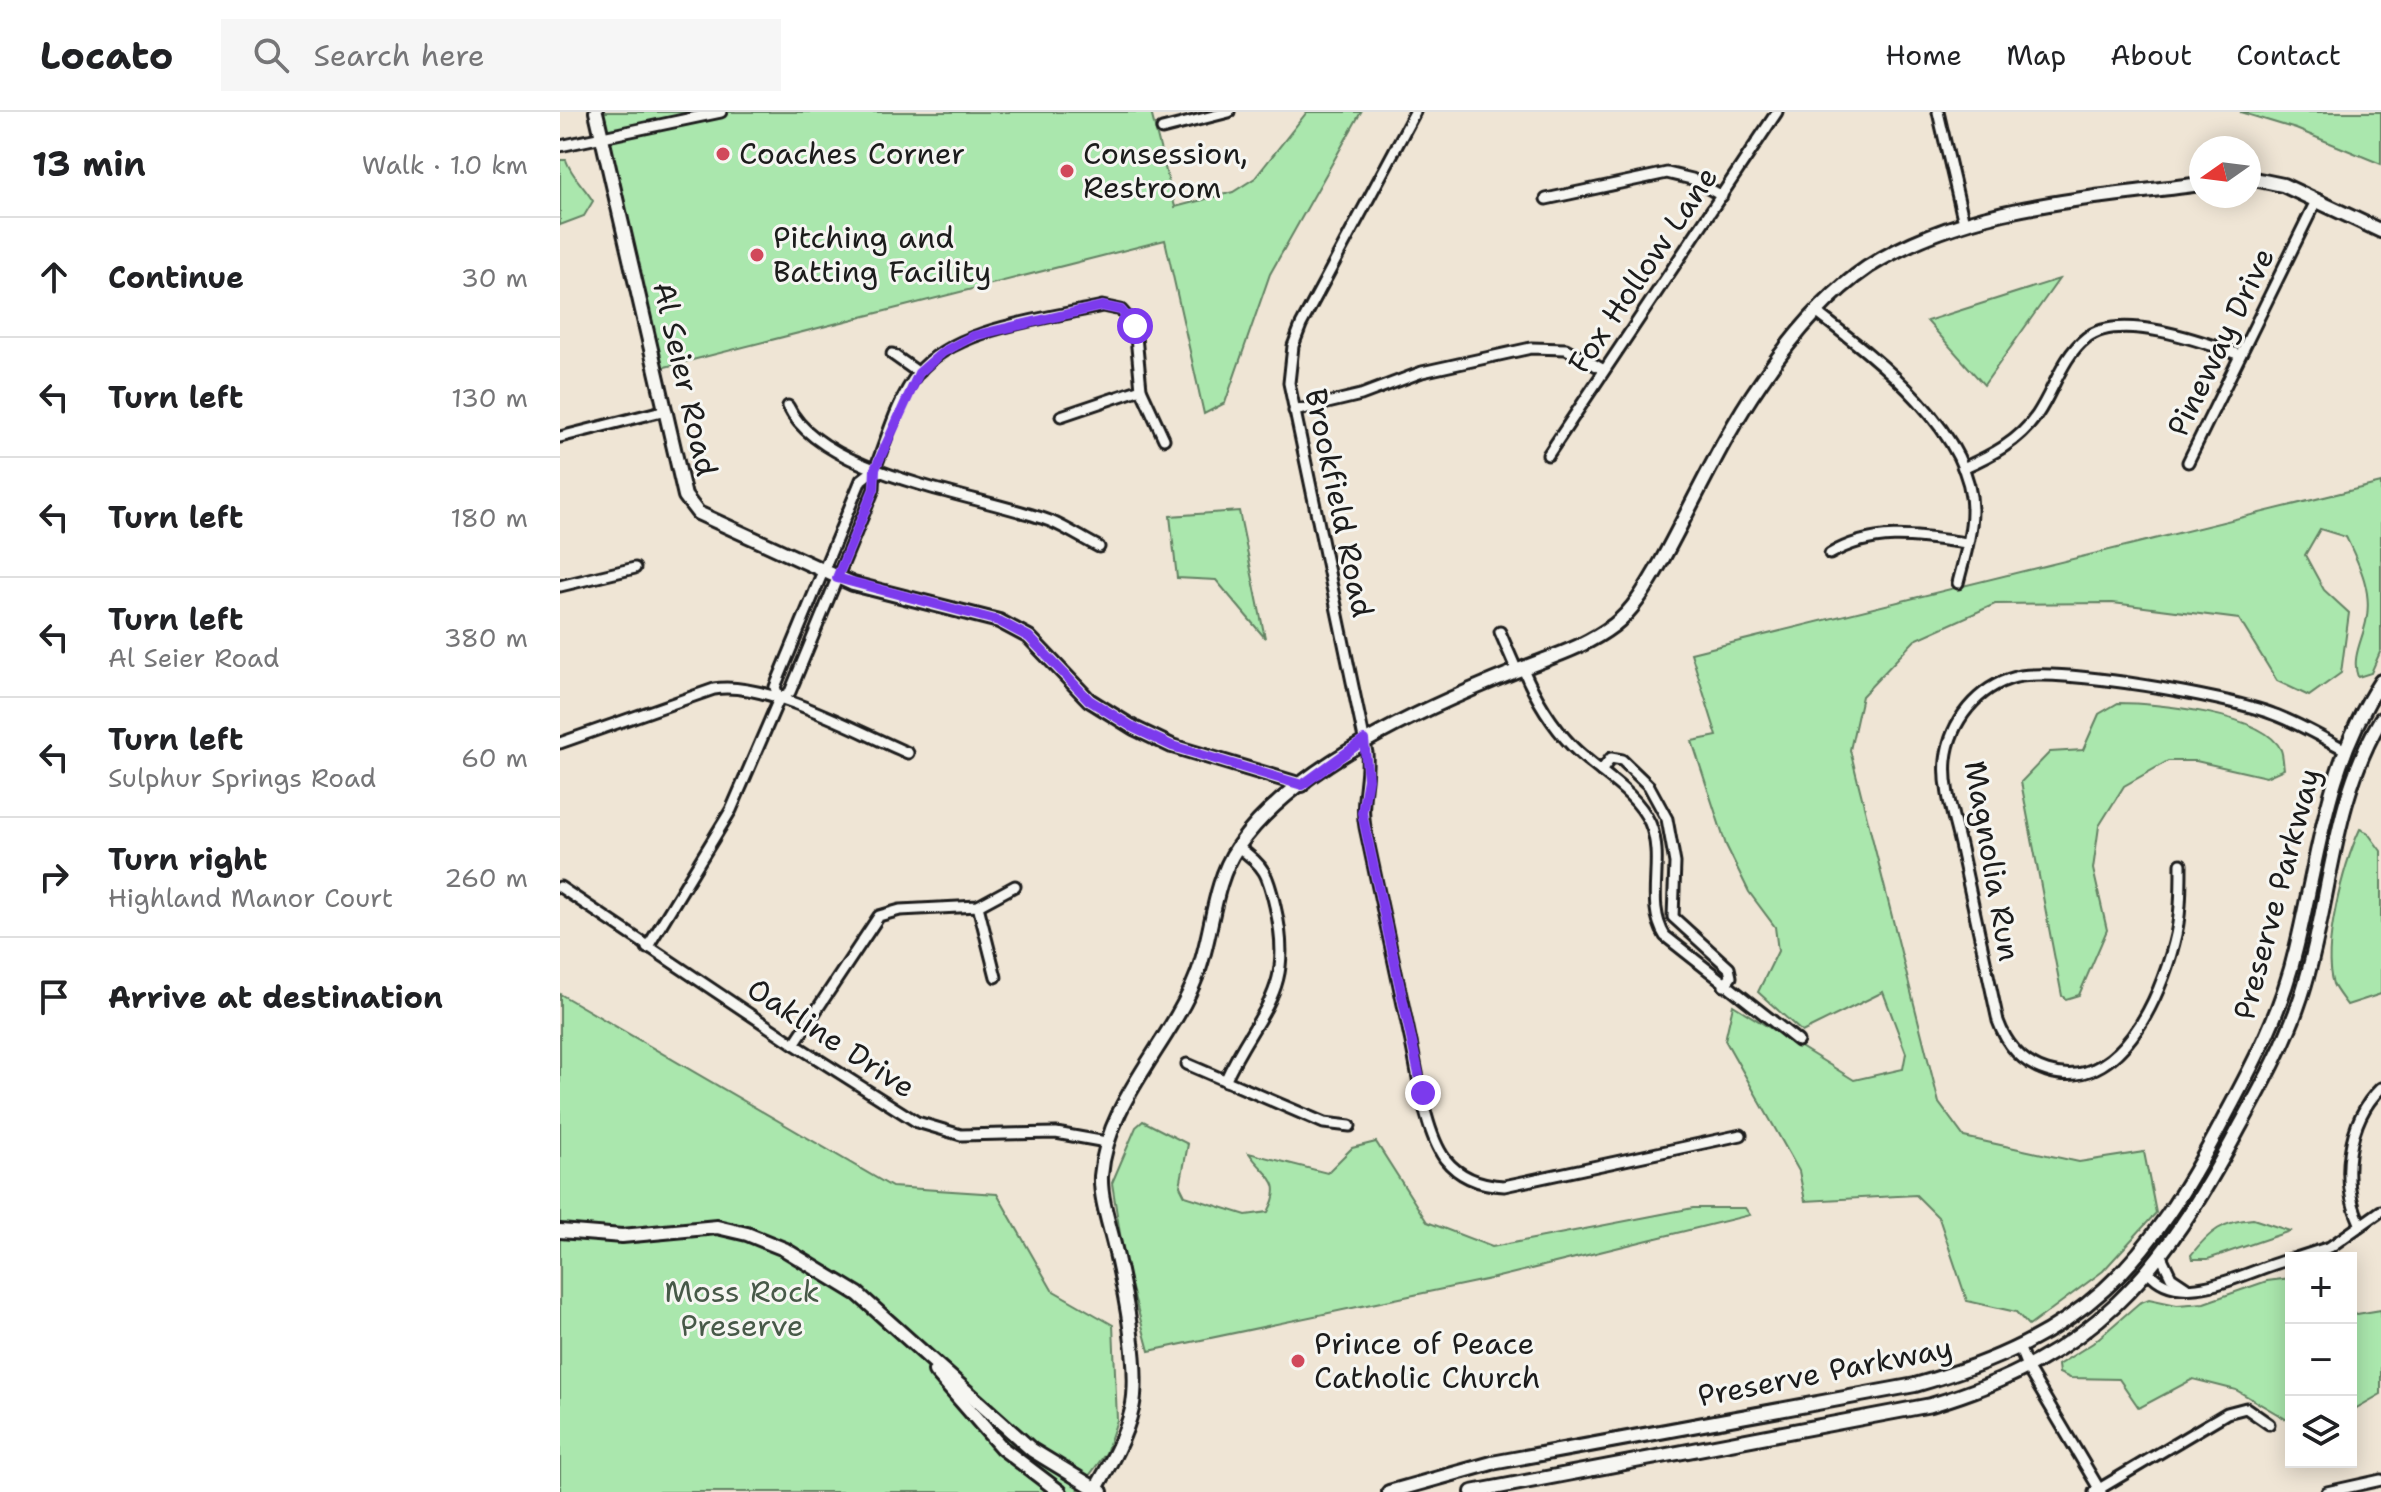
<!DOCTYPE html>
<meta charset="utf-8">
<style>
body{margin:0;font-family:"Shantell Sans",sans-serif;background:#f6f6f6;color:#202124}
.controls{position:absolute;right:24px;bottom:24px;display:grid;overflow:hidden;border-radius:0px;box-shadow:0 4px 20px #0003}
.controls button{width:72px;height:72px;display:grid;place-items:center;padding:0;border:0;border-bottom:2px solid #e0e0e0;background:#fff;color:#202124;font:40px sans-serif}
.compass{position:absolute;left:1629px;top:24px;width:72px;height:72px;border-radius:50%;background:#fff;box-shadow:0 4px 20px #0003;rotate:256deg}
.stop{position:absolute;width:24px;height:24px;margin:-18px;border:6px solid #7c3aed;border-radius:50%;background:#fff}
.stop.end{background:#7c3aed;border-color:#fff;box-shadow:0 2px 8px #0008}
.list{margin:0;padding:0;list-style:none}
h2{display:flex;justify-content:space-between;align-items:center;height:104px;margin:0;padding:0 32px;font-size:34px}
h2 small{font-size:26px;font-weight:400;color:#757577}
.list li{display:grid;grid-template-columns:52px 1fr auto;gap:24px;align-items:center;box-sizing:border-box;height:120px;padding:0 32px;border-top:2px solid #e0e0e0}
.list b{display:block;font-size:30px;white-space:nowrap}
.list p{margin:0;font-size:26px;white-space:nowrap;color:#757577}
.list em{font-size:26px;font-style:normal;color:#757577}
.icon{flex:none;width:44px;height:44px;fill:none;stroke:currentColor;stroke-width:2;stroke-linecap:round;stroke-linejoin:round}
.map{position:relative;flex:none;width:1821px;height:1380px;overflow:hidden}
header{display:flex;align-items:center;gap:48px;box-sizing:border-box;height:112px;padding:0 40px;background:#fff;border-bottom:2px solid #e0e0e0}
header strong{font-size:38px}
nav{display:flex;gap:44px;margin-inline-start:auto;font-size:28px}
.search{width:560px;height:72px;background:#f6f6f6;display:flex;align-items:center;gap:20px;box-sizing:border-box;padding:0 28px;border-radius:0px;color:#757577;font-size:30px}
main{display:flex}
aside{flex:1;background:#fff}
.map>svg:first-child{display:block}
.green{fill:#aae7ad;stroke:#638264;stroke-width:2}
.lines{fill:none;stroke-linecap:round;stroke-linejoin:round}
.street-casing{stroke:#1c1c1c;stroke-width:15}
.secondary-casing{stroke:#1c1c1c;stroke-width:18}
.street{stroke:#f6f6f2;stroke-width:9}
.secondary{stroke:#f6f6f2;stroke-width:12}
.route{stroke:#7c3aed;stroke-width:10}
.poi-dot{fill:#d1495b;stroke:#f6f6f2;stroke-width:3}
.labels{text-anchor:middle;stroke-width:6;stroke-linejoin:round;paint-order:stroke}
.poi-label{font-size:30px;fill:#1c1c1c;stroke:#f6f6f2;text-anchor:start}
.street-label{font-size:30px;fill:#1c1c1c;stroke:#f6f6f2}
.park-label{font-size:30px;fill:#475948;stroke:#f6f6f2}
</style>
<header>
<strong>Locato</strong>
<div class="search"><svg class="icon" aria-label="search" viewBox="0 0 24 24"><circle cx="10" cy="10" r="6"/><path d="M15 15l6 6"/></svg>Search here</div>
<nav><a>Home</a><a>Map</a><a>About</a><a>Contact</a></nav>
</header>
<main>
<aside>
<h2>13 min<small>Walk · 1.0 km</small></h2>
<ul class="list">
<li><svg class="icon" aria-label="ahead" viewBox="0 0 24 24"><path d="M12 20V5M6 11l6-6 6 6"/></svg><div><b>Continue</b></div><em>30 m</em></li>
<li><svg class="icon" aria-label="left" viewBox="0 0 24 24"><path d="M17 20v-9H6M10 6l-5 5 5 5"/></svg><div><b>Turn left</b></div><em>130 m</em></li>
<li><svg class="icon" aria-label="left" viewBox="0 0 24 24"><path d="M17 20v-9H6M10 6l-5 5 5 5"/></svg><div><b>Turn left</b></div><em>180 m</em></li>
<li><svg class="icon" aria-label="left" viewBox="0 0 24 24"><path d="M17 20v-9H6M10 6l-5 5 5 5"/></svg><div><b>Turn left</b><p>Al Seier Road</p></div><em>380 m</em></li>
<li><svg class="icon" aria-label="left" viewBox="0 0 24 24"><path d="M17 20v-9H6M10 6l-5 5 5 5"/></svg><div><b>Turn left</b><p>Sulphur Springs Road</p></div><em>60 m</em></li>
<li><svg class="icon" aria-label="right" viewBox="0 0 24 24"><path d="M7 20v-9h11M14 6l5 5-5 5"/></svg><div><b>Turn right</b><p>Highland Manor Court</p></div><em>260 m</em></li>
<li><svg class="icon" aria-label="arrive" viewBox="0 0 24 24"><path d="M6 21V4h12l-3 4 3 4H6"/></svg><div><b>Arrive at destination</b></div></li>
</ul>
</aside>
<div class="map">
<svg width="1821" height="1380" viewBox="0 0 1821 1380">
<rect width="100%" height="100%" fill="#efe5d5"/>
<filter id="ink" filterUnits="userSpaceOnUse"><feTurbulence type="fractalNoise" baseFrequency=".0125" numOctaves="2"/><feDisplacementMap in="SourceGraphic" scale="16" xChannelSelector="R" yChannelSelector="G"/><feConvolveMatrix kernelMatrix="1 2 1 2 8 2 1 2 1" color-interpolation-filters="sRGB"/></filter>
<g filter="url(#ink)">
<!-- green -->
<g class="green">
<polygon points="41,0 591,0 615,95 673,80 695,66 747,0 801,0 710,162 665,291 644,302 605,128 97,257"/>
<polygon points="1680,0 1821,0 1821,52 1736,17"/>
<path d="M0,48H6C12,65 24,74 33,89L24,104L0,113Z"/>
<polygon points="1499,167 1424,273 1367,209"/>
<path d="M1821,371V538L1811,561L1798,565C1791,546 1802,529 1806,510C1813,479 1799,452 1786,425L1760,417L1745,443L1764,478L1789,501L1781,561L1749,584L1717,569L1679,507L1553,491L1435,492L1355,528L1302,584L1290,638L1379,991L1404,1025L1519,1050L1584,1040L1596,1101L1543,1159L1469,1214L1456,1200L1407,1189L1379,1106L1356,1083L1245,1089L1239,1059L1165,928L1173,893L1294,968L1343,957L1346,941L1323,880L1242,920L1198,880L1218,839L1215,815L1189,780L1166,733L1132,629L1157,624L1131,541Z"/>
<polygon points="679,399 705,526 656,468 617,466 610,404"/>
<path d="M1558,591C1595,591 1704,601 1721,638C1723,643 1723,651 1724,657L1706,665L1636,649H1608L1564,674L1539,714L1533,757L1547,818L1519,883L1506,887L1502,884L1461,670L1490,640L1523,638L1539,602Z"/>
<path d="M1800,717L1807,720L1821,739V882L1787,893C1783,887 1776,879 1773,872C1761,836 1784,752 1800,717Z"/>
<polygon points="0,882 332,1075 437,1082 492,1178 553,1213 557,1308 546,1341 517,1380 0,1380"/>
<path d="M583,1009L628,1032L620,1074L625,1084L686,1103L708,1100C726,1067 705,1065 689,1041L767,1061L792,1036L816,1030L867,1110L932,1135L1133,1096H1185L1190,1103L930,1167L589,1239L564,1147L552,1071L576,1015Z"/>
<path d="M1693,1107L1730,1119L1648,1147H1632L1631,1143C1650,1119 1663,1109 1693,1107Z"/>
<polygon points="1731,1166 1731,1310 1676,1278 1633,1267 1579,1296 1559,1267 1510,1266 1499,1261 1498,1253 1533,1231 1579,1191 1589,1187 1617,1193 1644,1191 1707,1169"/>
<polygon points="1791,1198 1797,1202 1821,1198 1821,1282 1791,1299"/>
</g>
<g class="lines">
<!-- street casing -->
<g class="street-casing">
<g id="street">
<path d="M855,0L741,213L733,234L729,271L807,641C809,666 800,690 805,715C820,787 836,858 851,930C858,963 865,1020 885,1047C900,1066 921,1073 944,1074L1181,1023"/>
<polyline points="1378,0 1404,111"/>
<polyline points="602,17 669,0"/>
<polyline points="0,34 161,0"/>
<polyline points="986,87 1107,61 1132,67 1162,84"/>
<path d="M1256,200C1313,244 1412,318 1412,398C1412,422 1404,447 1398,471"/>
<polyline points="332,242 359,261"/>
<path d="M228,294C261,364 421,383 490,409C507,416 523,427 539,435"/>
<polyline points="734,299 801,283 862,260 971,236 1006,237 1044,258"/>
<polyline points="501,304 581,277"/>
<polyline points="0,325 106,298"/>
<polyline points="988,343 1217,0"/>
<polyline points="1628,350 1757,87"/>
<path d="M1403,356C1432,343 1458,330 1477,303C1494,278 1502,245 1526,226C1560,199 1644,230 1680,243"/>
<path d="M315,357C327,326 337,288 358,261C395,215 487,207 542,194L561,198L575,214L581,277L604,327"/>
<path d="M1270,442C1314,416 1358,424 1406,431"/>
<polyline points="0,474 75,456"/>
<polyline points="940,520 957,559"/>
<path d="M963,557C975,585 991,612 1012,634C1037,660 1075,678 1090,711C1106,749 1084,790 1105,824L1238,929"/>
<path d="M0,631L154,577C205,568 298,620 348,641"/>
<polyline points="1041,659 1051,646 1062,648 1089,674 1107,707 1115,751 1113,805 1169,856 1171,865 1164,874"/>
<path d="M1621,752C1621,779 1621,805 1614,831C1600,886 1559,982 1487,959C1462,951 1447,934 1438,909C1426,852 1413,794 1401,737C1395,709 1383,677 1386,648C1390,609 1418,575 1456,565C1500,555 1669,585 1713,602C1738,611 1761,625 1784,637"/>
<polyline points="0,775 234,932 357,1010 401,1023 496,1021 546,1030"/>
<polyline points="418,794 436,865"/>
<polyline points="87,836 171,698 219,587 230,580 314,377 315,357 301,368 215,575 219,587"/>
<polyline points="234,932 319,804 340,798 418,794 455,774"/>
<polyline points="627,952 764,1011 790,1014"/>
<path d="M665,969C698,897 736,882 715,794C708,763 705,754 678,735"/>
<path d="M1800,1111C1780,1069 1787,1009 1821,976"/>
<polyline points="1601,1144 1611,1165 1626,1175"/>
<polyline points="1736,1146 1770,1135 1821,1099"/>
<path d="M1589,1160C1622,1200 1691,1156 1731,1147"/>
<polyline points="1460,1237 1468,1257 1541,1380"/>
<polyline points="1534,1380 1667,1301 1686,1296 1709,1312"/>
<polyline points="1767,1380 1821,1368"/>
</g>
</g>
<!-- secondary casing -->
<g class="secondary-casing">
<g id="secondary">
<polyline points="36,0 125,384 138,401 293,472 439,509 469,525 529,588 574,616 612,634 742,673"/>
<polyline points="1689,66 1723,73 1821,119"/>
<polyline points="0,1119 62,1124 157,1115 187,1122 224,1137 298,1182 472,1338 541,1380"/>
<polyline points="375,1259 442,1336 500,1380"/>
<path d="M534,1380C549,1354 565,1327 572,1297C581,1258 565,1181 556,1141C551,1117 540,1088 541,1064C547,988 610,933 637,863C653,822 652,773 677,736C733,654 866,595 956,559C990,545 1024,536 1054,513C1075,497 1088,472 1101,450C1134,390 1162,326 1201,270C1230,227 1265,184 1308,155C1407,92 1529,87 1641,72"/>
<path d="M829,1380L932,1351L1355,1273C1525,1225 1586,1156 1666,1003C1695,949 1722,898 1736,837C1759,742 1766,653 1821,569"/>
<path d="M912,1380L1371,1293C1534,1245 1602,1161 1679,1016C1702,974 1726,931 1741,885C1771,793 1770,693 1821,607"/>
</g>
</g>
<!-- street -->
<use href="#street" class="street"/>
<!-- secondary -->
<use href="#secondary" class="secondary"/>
</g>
</g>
<g class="lines" filter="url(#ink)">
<!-- route -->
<polyline class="route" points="575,214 561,198 542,194 413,224 383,240 359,261 315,357 314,377 277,466 439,509 469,525 529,588 574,616 612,634 742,673 804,628 808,667 802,701 863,981"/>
</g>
<!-- markers -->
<g class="poi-dot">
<circle cx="163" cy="42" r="8"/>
<circle cx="507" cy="59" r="8"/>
<circle cx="197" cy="143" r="8"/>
<circle cx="738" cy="1249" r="8"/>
</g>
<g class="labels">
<!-- poi labels -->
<g class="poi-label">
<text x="179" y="52">Coaches Corner</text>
<text x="523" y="52">Consession,<tspan x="523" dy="34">Restroom</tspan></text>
<text x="213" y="136">Pitching and<tspan x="213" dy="34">Batting Facility</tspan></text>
<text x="754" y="1242">Prince of Peace<tspan x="754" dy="34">Catholic Church</tspan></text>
</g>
<!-- street labels -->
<g class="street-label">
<text transform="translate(1083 158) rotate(-56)" y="10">Fox Hollow Lane</text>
<text transform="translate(1661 230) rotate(-64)" y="10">Pineway Drive</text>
<text transform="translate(125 267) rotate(77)" y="10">Al Seier Road</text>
<text transform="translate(779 391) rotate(78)" y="10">Brookfield Road</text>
<text transform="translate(1432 749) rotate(80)" y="10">Magnolia Run</text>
<text transform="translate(1717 782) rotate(-75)" y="10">Preserve Parkway</text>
<text transform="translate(271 926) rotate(33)" y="10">Oakline Drive</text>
<text transform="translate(1265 1260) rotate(-11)" y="10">Preserve Parkway</text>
</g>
<!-- park labels -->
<g class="park-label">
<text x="182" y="1190">Moss Rock<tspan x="182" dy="34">Preserve</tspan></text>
</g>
</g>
</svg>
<div class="controls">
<button>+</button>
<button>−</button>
<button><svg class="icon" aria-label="layers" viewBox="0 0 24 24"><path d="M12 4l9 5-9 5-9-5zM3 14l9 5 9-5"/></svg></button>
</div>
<svg class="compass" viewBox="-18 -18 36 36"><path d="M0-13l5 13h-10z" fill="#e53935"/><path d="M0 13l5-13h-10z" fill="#757577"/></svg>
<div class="stop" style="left:575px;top:214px"></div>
<div class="stop end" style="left:863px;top:981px"></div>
</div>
</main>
